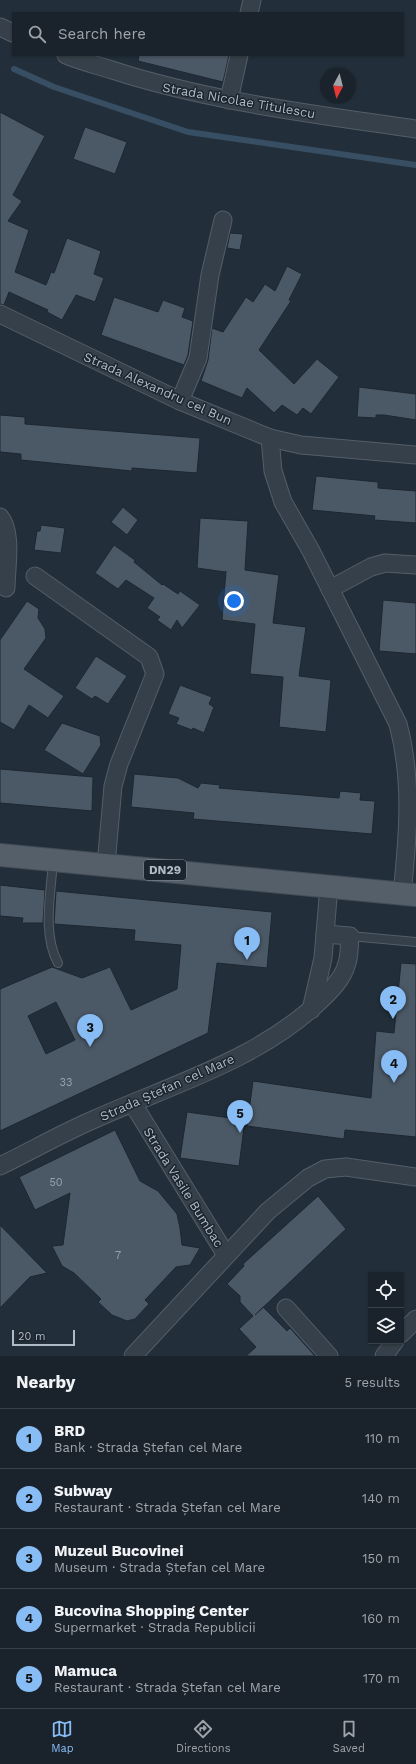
<!DOCTYPE html>
<meta charset="utf-8">
<style>
body{margin:0;font-family:"Work Sans",sans-serif;background:#232b34;color:#f1f3f6}
.controls{position:absolute;right:12px;bottom:12px;display:grid;overflow:hidden;border-radius:0px;box-shadow:0 1px 3px #0004}
.controls button{width:36px;height:36px;display:grid;place-items:center;padding:0;border:0;border-bottom:1px solid #384048;background:#1a232c;color:#f1f3f6;font:20px sans-serif}
.compass{position:absolute;left:320px;top:68px;width:36px;height:36px;border-radius:50%;background:#1a232c;box-shadow:0 1px 3px #0004;rotate:187deg}
.scale{position:absolute;left:12px;bottom:10px;width:63px;box-sizing:border-box;padding-left:4px;border:2px solid #b1bbc6;border-top:0;font-size:11px;line-height:14px;white-space:nowrap;color:#b1bbc6;-webkit-text-stroke:3px #1b252f;paint-order:stroke}
.you{position:absolute;left:234px;top:601px;width:14px;height:14px;margin:-10px;border:3px solid #fff;border-radius:50%;background:#1a73e8;box-shadow:0 0 0 6px #1a73e833}
.badge{display:grid;place-items:center;width:26px;height:26px;border-radius:50%;background:#87bcf5;color:#111;font-size:13px;font-weight:700}
.pin{position:absolute;translate:-50% -33px;filter:drop-shadow(0 1px 2px #0008)}
.pin::after{content:'';position:absolute;top:21px;width:14px;height:12px;background:inherit;clip-path:polygon(0 0,100% 0,50% 100%)}
.list{margin:0;padding:0;list-style:none}
h2{display:flex;justify-content:space-between;align-items:center;height:52px;margin:0;padding:0 16px;font-size:17px}
h2 small{font-size:13px;font-weight:400;color:#9fa4a9}
.list li{display:grid;grid-template-columns:26px 1fr auto;gap:12px;align-items:center;box-sizing:border-box;height:60px;padding:0 16px;border-top:1px solid #384048}
.list b{display:block;font-size:15px;white-space:nowrap}
.list p{margin:0;font-size:13px;white-space:nowrap;color:#9fa4a9}
.list em{font-size:13px;font-style:normal;color:#9fa4a9}
.icon{flex:none;width:22px;height:22px;fill:none;stroke:currentColor;stroke-width:2;stroke-linecap:round;stroke-linejoin:round}
.map{position:relative;flex:none;width:416px;height:1356px;overflow:hidden}
.search{position:absolute;background:#1a232c;box-shadow:0 1px 3px #0004;left:12px;right:12px;top:12px;height:44px;display:flex;align-items:center;gap:10px;box-sizing:border-box;padding:0 14px;border-radius:0px;color:#9fa4a9;font-size:15px}
.sheet{height:352px;background:#1a232c}
nav{display:flex;justify-content:space-around;align-items:center;box-sizing:border-box;height:56px;border-top:1px solid #384048;background:#1a232c;font-size:11px;color:#9fa4a9}
nav a{display:grid;justify-items:center;gap:2px}
nav .on{color:#87bcf5}
.map>svg:first-child{display:block}
.lines{fill:none;stroke-linecap:round;stroke-linejoin:round}
.stream{stroke:#384e63;stroke-width:6}
.building{fill:#4b5865;stroke:#1d2731;fill-rule:evenodd}
.service-casing{stroke:#545e68;stroke-width:10}
.minor-casing{stroke:#545e68;stroke-width:19}
.primary-casing{stroke:#424c56;stroke-width:24}
.service{stroke:#36404a;stroke-width:8}
.minor{stroke:#36404a;stroke-width:17}
.primary{stroke:#545f6a;stroke-width:22}
.labels{text-anchor:middle;stroke-width:3;stroke-linejoin:round;paint-order:stroke}
.number-label{font-size:11px;fill:#98a2ae}
.shield{fill:#1b252f;stroke:#848e99;stroke-width:1}
.shield-label{font-size:12px;font-weight:bold;fill:#b1bbc6}
.street-label{font-size:13px;fill:#b1bbc6;stroke:#1b252f}
</style>
<div class="map">
<svg width="416" height="1356" viewBox="0 0 416 1356">
<rect width="100%" height="100%" fill="#222f3a"/>
<g class="lines">
<!-- stream -->
<polyline class="stream" points="14,69 54,87 188,132 416,165"/>
</g>
<!-- building -->
<g class="building">
<polygon points="139,55 229,55 223,82 138,61"/>
<polygon points="0,112 45,136 13,195 22,201 8,221 29,230 15,272 46,285 51,272 54,273 67,238 101,251 94,274 104,278 95,302 76,295 62,320 47,312 48,310 9,292 4,305 0,304"/>
<polygon points="85,127 127,142 115,174 73,159"/>
<polygon points="230,233 243,234 240,250 227,248"/>
<polygon points="287,266 302,274 289,300 291,301 259,350 294,384 317,359 339,377 311,414 303,408 297,415 282,405 274,413 247,388 242,398 201,381 208,360 212,328 223,332 246,297 253,302 265,284 275,291"/>
<polygon points="114,297 158,312 163,300 185,308 182,317 193,321 188,355 184,365 101,335"/>
<polygon points="359,387 416,394 416,420 384,415 376,415 376,418 357,417"/>
<polygon points="0,415 25,417 25,424 200,438 197,473 132,468 132,471 21,460 21,454 0,452"/>
<polygon points="316,476 378,482 378,488 416,491 416,523 374,520 375,516 312,510"/>
<polygon points="123,507 138,520 127,535 111,522"/>
<polygon points="200,518 248,521 245,570 279,575 273,623 306,627 299,676 331,680 326,732 279,727 283,677 250,674 255,624 222,620 226,571 225,572 197,568"/>
<polygon points="41,525 65,528 61,553 34,550 37,531 40,531"/>
<polygon points="114,545 135,560 134,562 162,585 163,584 178,594 180,591 200,605 182,628 177,620 171,630 157,620 160,617 147,608 154,598 126,580 118,589 95,573"/>
<polygon points="383,600 416,603 416,654 379,651"/>
<polygon points="27,601 39,609 38,618 45,629 46,638 24,669 64,696 48,718 29,705 14,730 0,722 0,640"/>
<polygon points="96,656 127,676 108,704 95,696 92,699 75,688"/>
<polygon points="180,685 212,697 209,704 214,707 204,733 193,728 192,730 176,724 179,718 168,714"/>
<polygon points="62,723 100,736 101,745 83,774 44,750"/>
<polygon points="0,769 93,777 92,811 0,803"/>
<polygon points="134,774 178,778 198,788 201,783 220,785 219,788 339,798 340,791 361,793 360,800 375,801 372,834 193,819 194,813 131,807"/>
<polygon points="0,885 45,890 43,923 22,923 23,918 0,916"/>
<path d="M56,891L272,912L267,968L217,963L208,1033L0,1131V989L52,967L82,978L110,967L131,1010L177,989L181,945L134,941L135,930L54,924ZM56,1002L75,1040L46,1054L28,1016Z"/>
<polygon points="401,963 416,964 416,1137 345,1130 344,1139 247,1126 253,1081 371,1098 376,1031 394,1033"/>
<polygon points="187,1112 245,1120 239,1166 180,1158"/>
<polygon points="115,1130 140,1181 158,1191 177,1214 180,1228 182,1245 200,1248 190,1265 176,1267 145,1300 149,1304 135,1319 127,1321 112,1315 98,1302 101,1299 74,1273 62,1266 52,1246 63,1245 70,1193 35,1210 19,1177"/>
<polygon points="318,1196 346,1229 255,1315 263,1307 287,1331 290,1328 315,1356 246,1356 256,1347 239,1329 253,1316 240,1302 240,1296 227,1284 244,1266 243,1264"/>
<polygon points="0,1225 47,1273 30,1277 0,1308"/>
</g>
<g class="lines">
<!-- service casing -->
<g class="service-casing">
<g id="service">
<path d="M53,861C51,893 42,934 58,963"/>
<polyline points="350,936 416,942"/>
</g>
</g>
<!-- minor casing -->
<g class="minor-casing">
<g id="minor">
<polyline points="249,13 252,0"/>
<polyline points="0,27 13,33"/>
<path d="M66,55C80,61 96,65 112,70C211,102 314,114 416,129"/>
<polyline points="229,100 239,55"/>
<polyline points="0,314 180,401 270,438 301,445 416,455"/>
<polyline points="180,401 198,358 210,275 223,220"/>
<path d="M270,438L273,471L283,502L311,551L398,724C413,780 408,837 402,894"/>
<path d="M0,517C13,532 6,569 6,588"/>
<polyline points="35,576 149,657 155,674 119,764 113,786 106,865"/>
<polyline points="330,589 371,567 385,563 416,565"/>
<polyline points="311,1010 323,958 329,886"/>
<polyline points="133,1104 226,1255"/>
<path d="M0,1166C31,1151 62,1133 95,1119C173,1084 261,1059 323,998C331,990 343,978 346,966C350,957 349,946 350,936L325,934"/>
<polyline points="286,1308 329,1356"/>
<polyline points="401,1334 416,1319"/>
<polyline points="133,1356 268,1211 308,1178 325,1169 346,1167 416,1177"/>
<polyline points="384,1356 395,1341"/>
</g>
</g>
<!-- primary casing -->
<g class="primary-casing">
<polyline id="primary" points="0,855 416,895"/>
</g>
<!-- service -->
<use href="#service" class="service"/>
<!-- minor -->
<use href="#minor" class="minor"/>
<!-- primary -->
<use href="#primary" class="primary"/>
</g>
<g class="labels">
<!-- number labels -->
<g class="number-label">
<text x="66" y="1086">33</text>
<text x="56" y="1186">50</text>
<text x="118" y="1259">7</text>
</g>
<!-- shield labels -->
<rect class="shield" x="144" y="860" width="42" height="20" rx="3"/>
<g class="shield-label">
<text x="165" y="874">DN29</text>
</g>
<!-- street labels -->
<g class="street-label">
<text transform="translate(239 100) rotate(10)" y="5">Strada Nicolae Titulescu</text>
<text transform="translate(158 388) rotate(24)" y="5">Strada Alexandru cel Bun</text>
<text transform="translate(167 1087) rotate(-24)" y="5">Strada Ștefan cel Mare</text>
<text transform="translate(184 1187) rotate(58)" y="5">Strada Vasile Bumbac</text>
</g>
</g>
</svg>
<div class="controls">
<button><svg class="icon" aria-label="locate" viewBox="0 0 24 24"><circle cx="12" cy="12" r="6"/><path d="M12 2v4M12 18v4M2 12h4M18 12h4"/></svg></button>
<button><svg class="icon" aria-label="layers" viewBox="0 0 24 24"><path d="M12 4l9 5-9 5-9-5zM3 14l9 5 9-5"/></svg></button>
</div>
<svg class="compass" viewBox="-18 -18 36 36"><path d="M0-13l5 13h-10z" fill="#e53935"/><path d="M0 13l5-13h-10z" fill="#9fa4a9"/></svg>
<div class="scale">20 m</div>
<div class="you"></div>
<div class="pin badge" style="left:247px;top:960px">1</div>
<div class="pin badge" style="left:393px;top:1019px">2</div>
<div class="pin badge" style="left:90px;top:1047px">3</div>
<div class="pin badge" style="left:394px;top:1083px">4</div>
<div class="pin badge" style="left:240px;top:1133px">5</div>
<div class="search"><svg class="icon" aria-label="search" viewBox="0 0 24 24"><circle cx="10" cy="10" r="6"/><path d="M15 15l6 6"/></svg>Search here</div>
</div>
<section class="sheet">
<h2>Nearby<small>5 results</small></h2>
<ul class="list">
<li><span class="badge">1</span><div><b>BRD</b><p>Bank · Strada Ștefan cel Mare</p></div><em>110 m</em></li>
<li><span class="badge">2</span><div><b>Subway</b><p>Restaurant · Strada Ștefan cel Mare</p></div><em>140 m</em></li>
<li><span class="badge">3</span><div><b>Muzeul Bucovinei</b><p>Museum · Strada Ștefan cel Mare</p></div><em>150 m</em></li>
<li><span class="badge">4</span><div><b>Bucovina Shopping Center</b><p>Supermarket · Strada Republicii</p></div><em>160 m</em></li>
<li><span class="badge">5</span><div><b>Mamuca</b><p>Restaurant · Strada Ștefan cel Mare</p></div><em>170 m</em></li>
</ul>
</section>
<nav>
<a class="on"><svg class="icon" aria-label="map" viewBox="0 0 24 24"><path d="M3 6l6-2 6 2 6-2v14l-6 2-6-2-6 2zM9 4v14M15 6v14"/></svg>Map</a>
<a><svg class="icon" aria-label="directions" viewBox="0 0 24 24"><path d="M12 3l9 9-9 9-9-9zM9 14v-3h6M13 9l2 2-2 2"/></svg>Directions</a>
<a><svg class="icon" aria-label="saved" viewBox="0 0 24 24"><path d="M7 4h10v16l-5-4-5 4z"/></svg>Saved</a>
</nav>
